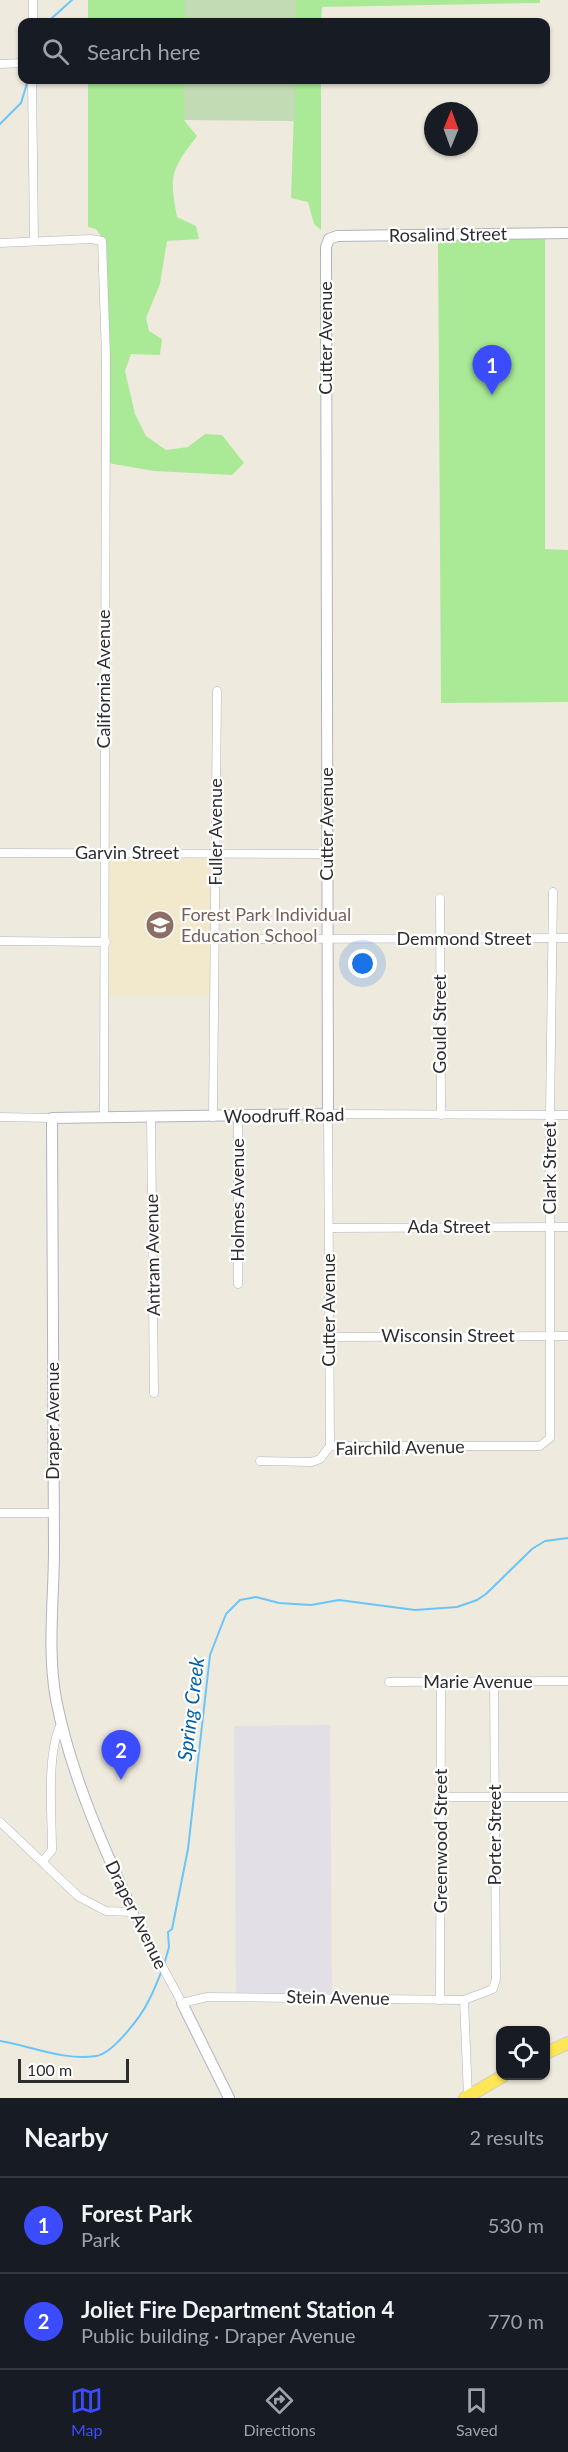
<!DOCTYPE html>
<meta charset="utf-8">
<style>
body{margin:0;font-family:Lato,sans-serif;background:#242831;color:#f1f3f6}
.controls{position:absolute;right:18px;bottom:18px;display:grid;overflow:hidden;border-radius:12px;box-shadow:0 2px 4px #0004}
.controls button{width:54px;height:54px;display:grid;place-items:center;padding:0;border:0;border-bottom:2px solid #363941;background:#171b24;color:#f1f3f6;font:30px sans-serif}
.compass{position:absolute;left:424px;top:102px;width:54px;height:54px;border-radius:50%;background:#171b24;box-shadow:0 2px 4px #0004;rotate:1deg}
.scale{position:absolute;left:18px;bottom:15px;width:111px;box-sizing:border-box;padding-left:6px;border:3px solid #2d2d2d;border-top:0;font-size:16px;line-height:21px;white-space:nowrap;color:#2d2d2d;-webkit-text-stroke:4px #fff;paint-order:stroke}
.you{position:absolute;left:363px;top:964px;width:21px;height:21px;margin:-15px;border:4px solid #fff;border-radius:50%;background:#1a73e8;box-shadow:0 0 0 9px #1a73e833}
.badge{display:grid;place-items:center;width:39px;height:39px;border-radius:50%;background:#3b4cff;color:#fff;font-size:20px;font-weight:700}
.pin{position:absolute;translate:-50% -50px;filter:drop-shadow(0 2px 3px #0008)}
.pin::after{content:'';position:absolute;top:32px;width:21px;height:18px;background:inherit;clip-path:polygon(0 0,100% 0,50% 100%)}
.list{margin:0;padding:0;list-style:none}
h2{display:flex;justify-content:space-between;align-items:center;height:78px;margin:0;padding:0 24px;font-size:26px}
h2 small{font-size:20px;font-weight:400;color:#9ea1a6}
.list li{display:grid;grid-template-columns:39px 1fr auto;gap:18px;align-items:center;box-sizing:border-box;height:96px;padding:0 24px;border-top:2px solid #363941}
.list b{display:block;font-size:22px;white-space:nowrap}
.list p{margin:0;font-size:20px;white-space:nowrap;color:#9ea1a6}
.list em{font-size:20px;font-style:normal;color:#9ea1a6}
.icon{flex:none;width:33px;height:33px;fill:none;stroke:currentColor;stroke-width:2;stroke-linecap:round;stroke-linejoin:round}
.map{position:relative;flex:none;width:568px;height:2098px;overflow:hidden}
.search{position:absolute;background:#171b24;box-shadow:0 2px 4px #0004;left:18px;right:18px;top:18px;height:66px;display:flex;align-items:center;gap:15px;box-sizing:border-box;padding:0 21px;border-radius:12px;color:#9ea1a6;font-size:22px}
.sheet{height:270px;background:#171b24}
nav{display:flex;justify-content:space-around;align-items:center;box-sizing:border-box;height:84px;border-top:2px solid #363941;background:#171b24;font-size:16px;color:#9ea1a6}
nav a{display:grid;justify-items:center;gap:3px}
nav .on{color:#3b4cff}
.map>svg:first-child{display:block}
.industrial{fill:#e2dfe7}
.education{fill:#f2e9cc}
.green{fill:#aaea96}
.cemetery{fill:#c3dbb4}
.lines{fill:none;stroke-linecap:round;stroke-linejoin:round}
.stream{stroke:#69c5fa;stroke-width:2}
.street-casing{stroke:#b2b3c1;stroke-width:9}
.secondary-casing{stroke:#b2b3c1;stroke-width:12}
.primary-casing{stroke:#cdcdcd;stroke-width:14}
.street{stroke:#fff;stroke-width:8}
.secondary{stroke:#fff;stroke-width:10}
.primary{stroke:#fde755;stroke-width:12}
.labels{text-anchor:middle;stroke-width:4.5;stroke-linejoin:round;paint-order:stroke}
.street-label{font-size:18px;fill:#2d2d2d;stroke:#fff}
.education-label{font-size:18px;fill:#785e54;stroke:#fff;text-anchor:start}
.water-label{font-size:20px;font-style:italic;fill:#0160ac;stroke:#fff}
</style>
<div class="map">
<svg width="568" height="2098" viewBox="0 0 568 2098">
<rect width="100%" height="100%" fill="#efeade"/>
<!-- industrial -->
<polygon class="industrial" points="330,1725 332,1993 236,1994 234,1726"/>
<!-- education -->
<polygon class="education" points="106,855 214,855 213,995 107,995"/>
<!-- green -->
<g class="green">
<rect x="88" y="0" width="97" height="22"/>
<polygon points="296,0 540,0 540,3 322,7 321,22 296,22"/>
<path d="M88,80H184V120L197,136C171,170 169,175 177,217L196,226L199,239L167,241L160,284L146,318L149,331L162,339L160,355L131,354L125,371L135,414L146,436L166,450L188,447L205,434L222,435L244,463L232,475L154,471L108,463L107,245L96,229L88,227Z"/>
<polygon points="295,80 321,80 321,230 314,224 308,202 291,198"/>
<polygon points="545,238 545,549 568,550 568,702 441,703 438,239"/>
</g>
<!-- cemetery -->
<g class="cemetery">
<rect x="185" y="0" width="111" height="22"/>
<polygon points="184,80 295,80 295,121 184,120"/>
</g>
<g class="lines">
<!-- stream -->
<g class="stream">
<polyline points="50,22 52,18 72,0"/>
<polyline points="0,124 21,103 28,80"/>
<polyline points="164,1965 169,1947 168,1932 172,1929 188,1849 210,1655 226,1614 240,1600 256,1597 279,1603 311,1605 339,1600 415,1610 457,1607 477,1600 486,1594 532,1549 545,1541 568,1538"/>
<path d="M0,2041C31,2046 64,2061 96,2056C113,2054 142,2015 149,2000C154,1991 158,1980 162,1970"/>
</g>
<!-- street casing -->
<g class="street-casing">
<g id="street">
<polyline points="33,22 33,0"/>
<polyline points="0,64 22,63"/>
<polyline points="32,80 34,241"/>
<polyline points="0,243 91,239 102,241 106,356 104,1118"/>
<polyline points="0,853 327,854"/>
<polyline points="440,898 441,1115"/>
<polyline points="215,939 568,938"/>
<polyline points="0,941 106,942"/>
<polyline points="238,1116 238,1284"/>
<polyline points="0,1117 52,1118"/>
<polyline points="151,1117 154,1393"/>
<polyline points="213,1117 217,691"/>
<polyline points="330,1228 568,1227"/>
<polyline points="329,1337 568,1336"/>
<polyline points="330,1446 328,1114 568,1115"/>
<polyline points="260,1461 312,1462 320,1459 330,1446 540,1446 550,1438 550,1115 553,892"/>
<polyline points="0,1513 53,1513"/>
<polyline points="389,1682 568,1681"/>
<polyline points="441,1797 568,1797"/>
<polyline points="0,1822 79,1897 106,1911 133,1912 182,2003 207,1997 464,2000 493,1989 496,1979 494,1682"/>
<path d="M43,1861L52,1850C52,1815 46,1753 61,1724"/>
<polyline points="440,2000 441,1682"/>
<polyline points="464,2000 468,2096"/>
</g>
</g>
<!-- secondary casing -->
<g class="secondary-casing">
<g id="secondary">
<path d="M133,1912C102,1844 70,1772 56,1699C47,1650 54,1599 54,1549C53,1405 52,1261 52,1118L328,1114L326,247L329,239L337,236L568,233"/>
<polyline points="182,2003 229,2098"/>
</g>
</g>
<!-- primary casing -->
<g class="primary-casing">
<g id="primary">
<polyline points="546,2053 568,2043"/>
<polyline points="465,2098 503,2076"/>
</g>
</g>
<!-- street -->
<use href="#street" class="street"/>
<!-- secondary -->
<use href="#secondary" class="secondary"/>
<!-- primary -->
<use href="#primary" class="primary"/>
</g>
<!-- icons -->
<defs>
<g id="school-disc" transform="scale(1.5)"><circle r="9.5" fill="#8d6e63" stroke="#fff"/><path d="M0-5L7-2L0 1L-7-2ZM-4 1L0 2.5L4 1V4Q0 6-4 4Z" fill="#fff"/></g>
</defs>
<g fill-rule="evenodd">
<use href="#school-disc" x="160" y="925"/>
</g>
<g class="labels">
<!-- street labels -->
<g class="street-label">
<text transform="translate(448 235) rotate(-1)" y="6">Rosalind Street</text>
<text transform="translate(326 338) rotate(-90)" y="6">Cutter Avenue</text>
<text transform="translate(104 679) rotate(-90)" y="6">California Avenue</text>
<text transform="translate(327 824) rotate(-90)" y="6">Cutter Avenue</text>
<text transform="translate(216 832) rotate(-90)" y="6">Fuller Avenue</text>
<text x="127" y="859">Garvin Street</text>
<text x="464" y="945">Demmond Street</text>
<text transform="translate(440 1024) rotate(-90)" y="6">Gould Street</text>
<text transform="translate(284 1116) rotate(-1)" y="6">Woodruff Road</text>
<text transform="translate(550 1168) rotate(-90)" y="6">Clark Street</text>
<text transform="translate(238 1200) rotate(-90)" y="6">Holmes Avenue</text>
<text x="449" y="1233">Ada Street</text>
<text transform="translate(153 1255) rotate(-91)" y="6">Antram Avenue</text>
<text transform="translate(329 1310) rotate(-90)" y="6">Cutter Avenue</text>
<text x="448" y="1342">Wisconsin Street</text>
<text transform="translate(53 1421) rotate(-90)" y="6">Draper Avenue</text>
<text transform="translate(400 1448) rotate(-1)" y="6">Fairchild Avenue</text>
<text x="478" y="1688">Marie Avenue</text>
<text transform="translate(495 1835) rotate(-90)" y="6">Porter Street</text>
<text transform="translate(441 1841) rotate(-90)" y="6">Greenwood Street</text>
<text transform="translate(136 1915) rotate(64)" y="6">Draper Avenue</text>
<text transform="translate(338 1998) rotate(1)" y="6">Stein Avenue</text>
</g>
<!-- education labels -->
<g class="education-label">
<text x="181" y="921">Forest Park Individual<tspan x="181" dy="21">Education School</tspan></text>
</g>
<!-- water labels -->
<g class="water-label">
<text transform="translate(191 1709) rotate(-83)" y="7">Spring Creek</text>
</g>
</g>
</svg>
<div class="controls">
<button><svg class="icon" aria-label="locate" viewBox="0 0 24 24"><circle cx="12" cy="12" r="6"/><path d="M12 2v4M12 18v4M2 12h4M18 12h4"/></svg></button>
</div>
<svg class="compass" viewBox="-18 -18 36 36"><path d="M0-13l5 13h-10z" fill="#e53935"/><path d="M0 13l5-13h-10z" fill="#9ea1a6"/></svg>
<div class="scale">100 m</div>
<div class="you"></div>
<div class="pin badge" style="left:492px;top:395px">1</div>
<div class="pin badge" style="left:121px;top:1780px">2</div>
<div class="search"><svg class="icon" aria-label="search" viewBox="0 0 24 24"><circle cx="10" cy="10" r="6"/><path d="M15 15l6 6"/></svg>Search here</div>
</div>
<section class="sheet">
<h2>Nearby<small>2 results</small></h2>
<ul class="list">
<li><span class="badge">1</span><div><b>Forest Park</b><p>Park</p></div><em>530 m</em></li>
<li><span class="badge">2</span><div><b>Joliet Fire Department Station 4</b><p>Public building · Draper Avenue</p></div><em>770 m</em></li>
</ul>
</section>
<nav>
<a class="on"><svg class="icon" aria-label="map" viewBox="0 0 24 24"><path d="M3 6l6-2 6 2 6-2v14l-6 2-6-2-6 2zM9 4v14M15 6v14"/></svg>Map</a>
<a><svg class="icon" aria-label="directions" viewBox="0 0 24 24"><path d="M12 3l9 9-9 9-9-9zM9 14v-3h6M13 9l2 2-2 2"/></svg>Directions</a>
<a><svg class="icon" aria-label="saved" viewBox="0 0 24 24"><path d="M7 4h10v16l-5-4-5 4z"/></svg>Saved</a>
</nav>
